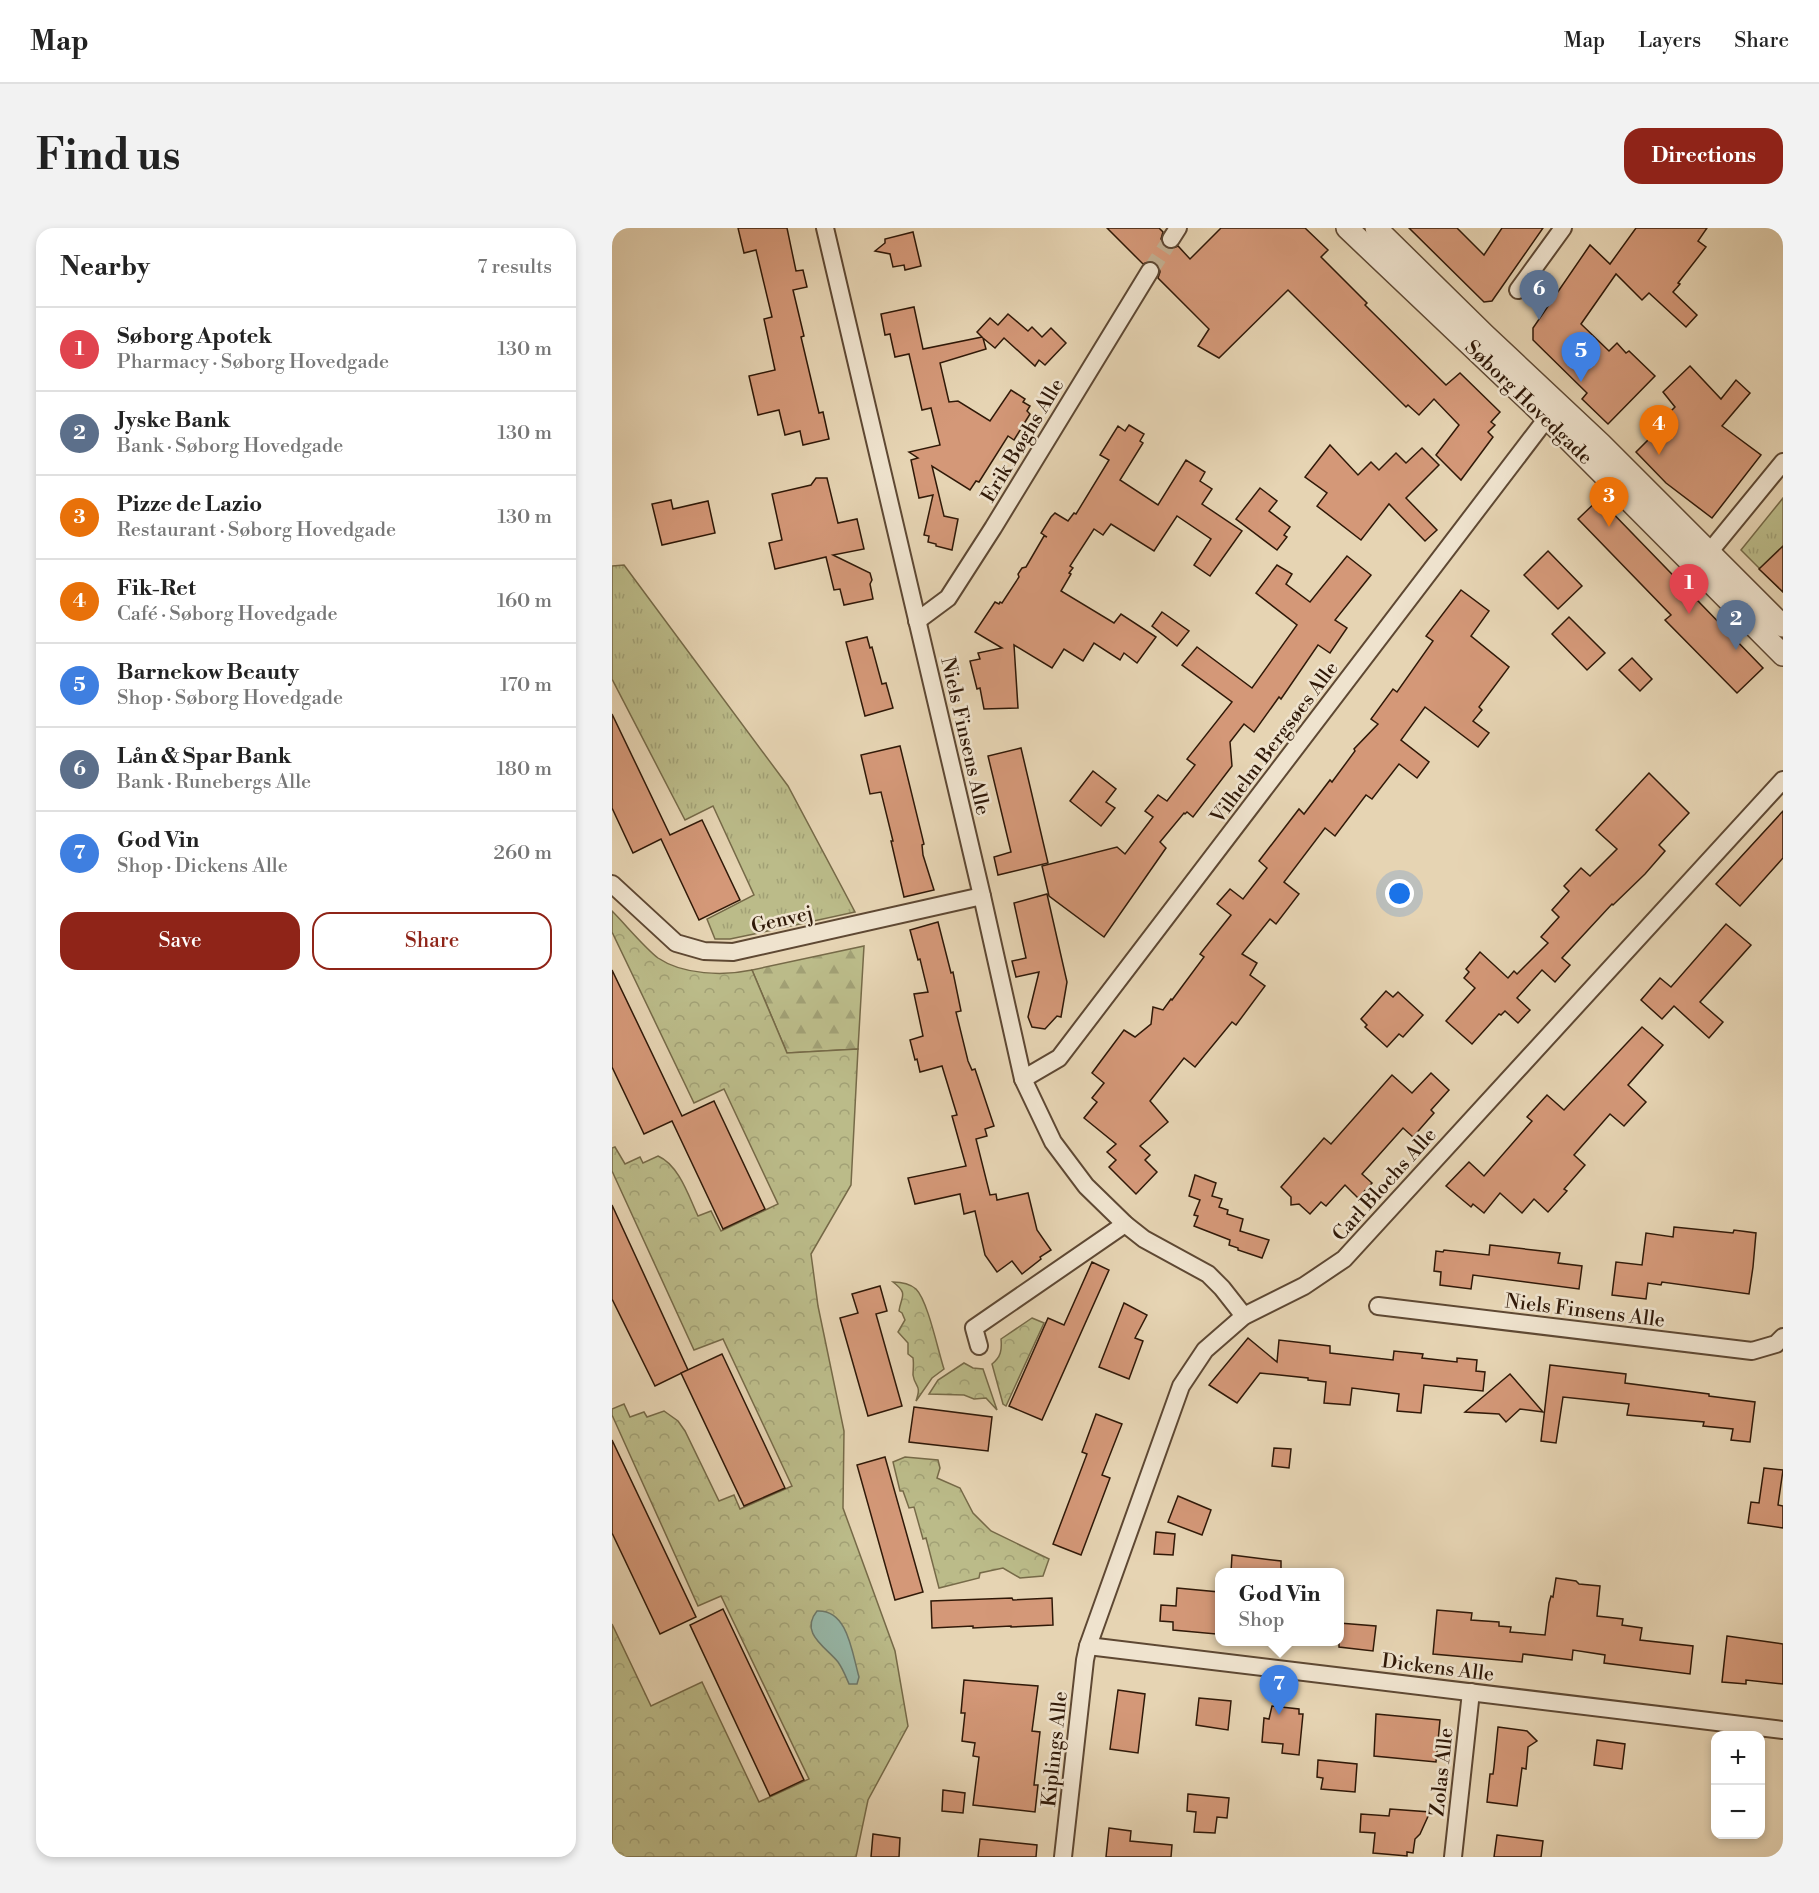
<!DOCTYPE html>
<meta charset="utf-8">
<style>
body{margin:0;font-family:"Libre Bodoni",serif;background:#f2f2f2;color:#222}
.controls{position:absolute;right:18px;bottom:18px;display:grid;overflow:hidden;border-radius:12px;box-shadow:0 3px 9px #0003}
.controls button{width:54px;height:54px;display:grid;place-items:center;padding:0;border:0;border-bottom:2px solid #e0e0e0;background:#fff;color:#222;font:30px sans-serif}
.you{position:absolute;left:788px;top:666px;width:21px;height:21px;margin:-15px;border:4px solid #fff;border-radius:50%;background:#1a73e8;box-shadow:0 0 0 9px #1a73e833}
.badge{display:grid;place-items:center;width:39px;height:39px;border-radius:50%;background:#8f2418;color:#fff;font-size:20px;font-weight:700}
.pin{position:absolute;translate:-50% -50px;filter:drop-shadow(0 2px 3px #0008)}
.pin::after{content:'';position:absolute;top:32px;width:21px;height:18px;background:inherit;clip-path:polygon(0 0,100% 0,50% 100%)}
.popup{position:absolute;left:603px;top:1340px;width:129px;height:78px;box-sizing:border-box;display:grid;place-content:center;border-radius:12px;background:#fff;filter:drop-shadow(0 2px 4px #0005);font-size:20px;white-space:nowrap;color:#767676}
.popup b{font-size:22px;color:#222}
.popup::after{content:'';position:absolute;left:50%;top:100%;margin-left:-12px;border:12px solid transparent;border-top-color:#fff}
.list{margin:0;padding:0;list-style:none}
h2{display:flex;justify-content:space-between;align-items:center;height:78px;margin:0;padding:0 24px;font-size:26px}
h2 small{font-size:20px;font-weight:400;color:#767676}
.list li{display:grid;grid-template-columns:39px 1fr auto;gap:18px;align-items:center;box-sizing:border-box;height:84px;padding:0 24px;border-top:2px solid #e0e0e0}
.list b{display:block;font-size:22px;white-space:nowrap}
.list p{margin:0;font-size:20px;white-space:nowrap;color:#767676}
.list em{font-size:20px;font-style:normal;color:#767676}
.actions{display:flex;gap:12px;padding:18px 24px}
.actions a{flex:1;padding:14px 0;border:2px solid #8f2418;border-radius:18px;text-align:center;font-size:21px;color:#8f2418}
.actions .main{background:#8f2418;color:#fff}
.map{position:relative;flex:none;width:1171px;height:1629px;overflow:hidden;border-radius:18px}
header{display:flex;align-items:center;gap:36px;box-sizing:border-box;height:84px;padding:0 30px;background:#fff;border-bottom:2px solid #e0e0e0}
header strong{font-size:28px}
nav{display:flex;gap:33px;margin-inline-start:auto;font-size:21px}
.intro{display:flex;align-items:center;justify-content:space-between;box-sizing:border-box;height:144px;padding:0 36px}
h1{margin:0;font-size:42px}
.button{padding:15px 27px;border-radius:18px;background:#8f2418;color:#fff;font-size:21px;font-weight:700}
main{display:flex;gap:36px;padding:0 36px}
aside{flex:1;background:#fff;border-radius:18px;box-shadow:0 3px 9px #0003}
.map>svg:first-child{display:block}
.grass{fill:url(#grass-tufts);stroke:#766a48;stroke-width:1.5}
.forest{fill:url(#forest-firs);stroke:#766a48;stroke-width:1.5}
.park{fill:url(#park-crowns);stroke:#766a48;stroke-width:1.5}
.water{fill:#97b8a9;stroke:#6e7869;stroke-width:1.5}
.building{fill:#d49878;stroke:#301908;stroke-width:1.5}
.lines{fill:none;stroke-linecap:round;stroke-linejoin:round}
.minor-tunnel{stroke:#c2af91;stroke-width:16;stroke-dasharray:16 8;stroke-linecap:butt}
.minor-casing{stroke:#5e4833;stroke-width:20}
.tertiary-casing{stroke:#5e4833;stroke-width:24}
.minor{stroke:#efe3ce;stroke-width:16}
.tertiary{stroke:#efe3ce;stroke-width:21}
.labels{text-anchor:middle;stroke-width:5;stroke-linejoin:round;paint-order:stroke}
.street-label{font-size:20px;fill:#301908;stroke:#efe3ce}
</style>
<header>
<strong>Map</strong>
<nav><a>Map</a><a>Layers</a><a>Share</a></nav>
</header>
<div class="intro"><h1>Find us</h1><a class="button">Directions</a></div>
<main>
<aside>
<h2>Nearby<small>7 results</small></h2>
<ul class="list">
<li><span class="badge" style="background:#e0444e">1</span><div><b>Søborg Apotek</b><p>Pharmacy · Søborg Hovedgade</p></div><em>130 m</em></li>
<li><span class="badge" style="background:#5c6f8a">2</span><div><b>Jyske Bank</b><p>Bank · Søborg Hovedgade</p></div><em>130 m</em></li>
<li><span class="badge" style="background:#e8710a">3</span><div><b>Pizze de Lazio</b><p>Restaurant · Søborg Hovedgade</p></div><em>130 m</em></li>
<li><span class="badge" style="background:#e8710a">4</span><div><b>Fik-Ret</b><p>Café · Søborg Hovedgade</p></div><em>160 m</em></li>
<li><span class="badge" style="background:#3f7fe0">5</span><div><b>Barnekow Beauty</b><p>Shop · Søborg Hovedgade</p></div><em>170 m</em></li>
<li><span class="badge" style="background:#5c6f8a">6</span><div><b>Lån &amp; Spar Bank</b><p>Bank · Runebergs Alle</p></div><em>180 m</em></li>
<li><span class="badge" style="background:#3f7fe0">7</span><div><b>God Vin</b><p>Shop · Dickens Alle</p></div><em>260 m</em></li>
</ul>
<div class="actions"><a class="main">Save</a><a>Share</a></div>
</aside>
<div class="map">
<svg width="1171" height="1629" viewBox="0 0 1171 1629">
<defs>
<pattern id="grass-tufts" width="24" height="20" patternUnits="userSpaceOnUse" patternTransform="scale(1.5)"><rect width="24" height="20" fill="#bbbb89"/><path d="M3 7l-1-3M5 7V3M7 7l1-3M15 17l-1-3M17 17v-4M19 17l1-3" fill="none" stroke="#a1a075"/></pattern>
<pattern id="forest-firs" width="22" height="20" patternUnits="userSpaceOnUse" patternTransform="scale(1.5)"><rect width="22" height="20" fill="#bbbb89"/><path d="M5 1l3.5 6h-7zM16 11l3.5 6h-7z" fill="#a1a075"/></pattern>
<pattern id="park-crowns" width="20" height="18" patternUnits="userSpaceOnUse" patternTransform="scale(1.5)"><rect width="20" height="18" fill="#bbbb89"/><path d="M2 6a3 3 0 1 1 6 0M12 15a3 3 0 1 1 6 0" fill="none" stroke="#a1a075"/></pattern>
</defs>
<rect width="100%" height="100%" fill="#e6d4b3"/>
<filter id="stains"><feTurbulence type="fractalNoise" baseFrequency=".00333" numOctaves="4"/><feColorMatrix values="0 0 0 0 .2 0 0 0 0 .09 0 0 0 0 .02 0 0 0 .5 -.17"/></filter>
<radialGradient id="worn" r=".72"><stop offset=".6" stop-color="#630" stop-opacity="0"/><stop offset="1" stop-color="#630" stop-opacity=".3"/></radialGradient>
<!-- grass -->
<g class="grass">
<polygon points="1171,270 1171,364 1129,322"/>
<polygon points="12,337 176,558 243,684 142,706 118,711 103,711 95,691 142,667 101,578 73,592 0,451 0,338"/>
</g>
<!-- forest -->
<polygon class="forest" points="252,718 246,821 175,825 140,742"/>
<!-- park -->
<g class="park">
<path d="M0,683C13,696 32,719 46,730C71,747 112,748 140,742L175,825L246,821L239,957L199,1026L206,1078L232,1203L231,1280L283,1423L296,1498L256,1572L244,1629H0V1396L39,1478L90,1454L147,1574L197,1551L109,1368L86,1378L0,1187V1181L12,1176L18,1189L32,1184L35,1189L52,1183L66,1193L73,1203L107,1273L122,1267L128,1281L180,1258L111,1111L82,1122L0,943V920L3,919L13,936L28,929L31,935L46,928C67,937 77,969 86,988L99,983L109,1003L166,976L112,861L82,875L0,704Z"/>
<path d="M281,1054C289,1054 298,1056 304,1061C316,1073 326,1123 332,1141L320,1150L304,1173C310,1156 303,1160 301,1147C301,1142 302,1136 301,1130L296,1126V1115L286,1104L293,1092L290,1085L287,1083C289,1068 297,1066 281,1054Z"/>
<path d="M420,1090L432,1095L394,1178L391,1176L380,1136C389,1129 390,1122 389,1111Z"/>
<polygon points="352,1135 361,1140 371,1141 385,1182 374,1170 362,1171 352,1167 317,1166 326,1152"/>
<polygon points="293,1229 326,1232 328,1240 325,1250 348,1260 361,1285 379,1303 437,1331 431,1348 408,1350 391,1340 368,1345 367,1350 327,1360 314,1310 311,1311 302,1279 297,1280 291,1263 288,1263 281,1234"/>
</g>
<!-- water -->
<path class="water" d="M205,1383C236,1381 240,1425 247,1449L245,1456H237C234,1449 231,1441 226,1434C214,1419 187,1405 205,1383Z"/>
<!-- building -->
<g class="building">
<polygon points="126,0 175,0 184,43 191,42 195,59 181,62 192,108 189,109 207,185 211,184 217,211 191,217 188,203 173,207 167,182 146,187 137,148 163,142 152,91 160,89 144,22 132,25"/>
<polygon points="495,0 547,0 551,4 549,11 553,19 559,21 566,18 578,31 609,0 693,0 716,22 709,29 755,75 753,77 834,157 848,145 888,184 879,194 883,197 876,204 881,209 849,252 824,227 847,197 822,171 807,187 796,177 794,179 676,62 607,130 586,118 597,101 546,50 548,44 547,38 539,33 531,36"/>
<polygon points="797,0 845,0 872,27 890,0 931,0 880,73 872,74"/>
<polygon points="1024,0 1095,0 1086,13 1094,19 1066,55 1068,56 1061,64 1085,87 1074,99 1037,65 1030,72 1004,46 969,96 997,123 1005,115 1014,125 1017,123 1043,148 996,196 970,171 975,165 921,112 921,100 978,17 998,36"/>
<polygon points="301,4 309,38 293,42 292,37 281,39 278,26 263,23 273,15 273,11"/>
<polygon points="302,79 311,121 370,109 365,104 378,90 386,97 396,86 416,103 420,99 430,109 439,100 454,115 433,137 427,132 423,138 392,110 383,120 371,110 374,121 328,135 337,174 346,173 378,193 399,162 413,171 411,174 418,178 415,183 418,186 402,212 396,208 367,254 364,253 358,262 320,238 332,288 346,291 340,322 324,318 324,316 316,314 317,308 312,307 321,267 307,270 299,232 306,230 297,224 328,217 319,180 310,182 297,126 283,129 278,106 273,107 269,86"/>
<polygon points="1078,138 1109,171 1124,152 1138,165 1110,198 1149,227 1100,290 1054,255 1024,224 1057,191 1055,187 1063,179 1051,164"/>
<polygon points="517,197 532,206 528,213 531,215 508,252 546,277 574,232 593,244 588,253 600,261 590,276 630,303 598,348 582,337 599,311 565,288 542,323 499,296 491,307 482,301 458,338 461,340 457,345 459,346 449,363 502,395 509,386 544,409 525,435 512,425 508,432 482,415 471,433 452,421 440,440 402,417 406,480 372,481 368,460 365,461 358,433 368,431 366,425 390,420 363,404 383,374 387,376 388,374 390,375 407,349 406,346 410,340 414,339 432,308 435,309 429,305 439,289 443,285 456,293 462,285 464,286 497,232 488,227 506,198 513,203"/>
<polygon points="718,217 746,247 759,234 767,242 784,225 794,235 810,220 827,237 794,270 825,302 813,313 777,276 749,312 705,278 715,265 693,249"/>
<polygon points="204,250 215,250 226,295 245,291 252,321 221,327 258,345 260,352 258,356 261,371 232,377 228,361 222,362 214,329 163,341 157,315 170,312 160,266 199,257"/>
<polygon points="648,260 665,273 657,283 678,299 672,307 675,309 665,322 624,291"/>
<polygon points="987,271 1151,440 1125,465 1053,392 1059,387 966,291"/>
<polygon points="59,272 61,281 96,273 103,305 50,317 40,276"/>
<polygon points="1171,318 1171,364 1147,341"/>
<polygon points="936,323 970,358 946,381 912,347"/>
<polygon points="735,328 759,347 723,392 735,400 718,425 706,417 669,471 667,469 642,504 632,496 618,514 620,538 581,589 575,584 573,586 572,585 548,614 554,620 492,709 437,668 430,638 505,619 513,626 541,589 533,583 546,567 555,573 583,537 575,531 620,474 570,437 585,419 640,460 685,397 644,365 665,337 680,346 674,356 698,374"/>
<polygon points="849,362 877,383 859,408 897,439 867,479 870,482 861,493 877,505 866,519 813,479 789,512 817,534 805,550 787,536 760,571 754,567 723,608 713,600 672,654 687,666 664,696 658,691 630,726 645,735 638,747 653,758 624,797 620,794 583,839 572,830 538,873 556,894 528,918 538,927 533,932 545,944 524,966 497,939 504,932 495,924 504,916 472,890 485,874 480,870 492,855 480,845 512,802 523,809 539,796 541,779 551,782 559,771 560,772 592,729 588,726 619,687 605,676 618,661 631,671 655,640 647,633 687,581 692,586 718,552 720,554 743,523 742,521 766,496 759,491 781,461 785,464 821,413 814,408"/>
<polygon points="550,384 577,403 565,418 540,398"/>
<polygon points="957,389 993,425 975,442 940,406"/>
<polygon points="255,409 258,420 260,419 270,456 274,455 281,480 253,488 234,414"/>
<polygon points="1020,430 1040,451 1028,463 1007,442"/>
<polygon points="0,486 58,607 90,592 128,672 87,692 49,611 21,625 0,580"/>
<polygon points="288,518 312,616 310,617 311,627 322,662 292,669 279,613 281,613 269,564 258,566 249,527"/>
<polygon points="409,520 436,635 386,647 382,629 399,624 376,528"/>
<polygon points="481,543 504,561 494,574 503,580 489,598 458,573"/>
<polygon points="1037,545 1077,585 1047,617 1053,623 1033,646 1001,677 1000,676 950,730 958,737 943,754 930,742 905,770 918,782 906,795 893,783 889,787 887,786 860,816 834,793 863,760 852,750 857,744 854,741 868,724 896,750 902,743 905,746 936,715 929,709 947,689 940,682 957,663 952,658 969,640 978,648 1005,621 984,602"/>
<polygon points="1171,583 1171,630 1128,678 1104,656"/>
<polygon points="435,666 455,754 449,789 445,788 433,801 420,799 416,789 427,744 404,749 400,733 414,730 402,675"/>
<polygon points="326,694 339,745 341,744 349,783 344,784 356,833 360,842 363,841 382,898 373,901 375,908 364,911 378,967 384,966 385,972 416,965 425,1002 439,1022 428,1029 429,1031 410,1046 400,1033 385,1044 373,1027 363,983 352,986 348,966 303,976 296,950 354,938 340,888 345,887 330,838 308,844 305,831 303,832 298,812 311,808 302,766 316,764 308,731 306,732 298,702"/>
<polygon points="1114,696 1139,717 1088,774 1111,794 1097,810 1062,778 1050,791 1029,772 1048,750 1059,759"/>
<polygon points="0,742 70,888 102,873 153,981 111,1001 60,893 32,906 0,839"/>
<polygon points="774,763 781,769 786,764 811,787 791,809 787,806 775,819 753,799 755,797 749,791"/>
<polygon points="1030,799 1051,817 1016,857 1034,874 1012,898 998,886 962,927 973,937 952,961 955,963 936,984 922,971 910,985 888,965 872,985 861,976 859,979 834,958 857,934 872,948 920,893 915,889 935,867 952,882"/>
<polygon points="819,845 837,862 819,882 822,885 801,909 791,900 750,946 760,955 746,970 733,957 714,978 709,974 698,986 687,976 679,977 679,969 669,959 712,910 719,916 780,847 800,865"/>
<polygon points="583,947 604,955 600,968 610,971 607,979 616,982 615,986 631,991 628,1003 657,1012 650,1030 626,1022 626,1020 617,1017 618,1012 582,998 586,988 582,987 588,972 577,968"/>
<polygon points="0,977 76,1142 43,1158 0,1071"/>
<polygon points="1062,999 1121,1005 1122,1002 1144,1005 1141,1039 1137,1066 1050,1054 1049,1057 1036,1055 1034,1071 1000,1067 1004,1034 1030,1037 1034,1005 1061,1009"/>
<polygon points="878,1017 948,1025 946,1035 970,1038 967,1061 861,1047 859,1061 828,1057 829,1044 822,1043 824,1023 831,1024 832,1022 877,1027"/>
<polygon points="480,1034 497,1042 430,1192 397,1178 436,1090 452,1097"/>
<polygon points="268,1058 275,1083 264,1086 290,1178 256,1188 228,1090 246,1085 240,1066"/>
<polygon points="512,1075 535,1087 523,1110 531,1113 517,1151 487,1139"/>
<polygon points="636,1110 665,1134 667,1112 718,1118 718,1125 781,1132 782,1123 811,1126 810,1130 845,1134 845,1130 865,1132 864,1143 873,1144 871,1163 812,1157 809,1185 785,1183 787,1166 740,1160 738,1177 712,1175 714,1154 696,1152 696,1150 648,1145 625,1175 597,1157"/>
<polygon points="110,1126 173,1260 132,1278 69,1145"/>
<polygon points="938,1137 1014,1146 1013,1155 1097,1166 1097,1168 1143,1174 1138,1214 1119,1212 1121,1201 1091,1198 1092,1194 1015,1187 1017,1176 951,1169 944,1215 929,1213"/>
<polygon points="898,1146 931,1184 908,1181 894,1194 887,1186 853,1184"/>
<polygon points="302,1179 380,1189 376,1223 297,1214"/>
<polygon points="484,1186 510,1196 490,1247 498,1250 469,1327 441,1316 475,1226 470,1224"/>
<polygon points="0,1212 84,1389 48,1406 0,1305"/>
<polygon points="662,1220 679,1221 677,1240 660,1238"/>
<polygon points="273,1229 311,1364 283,1372 245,1237"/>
<polygon points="1152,1240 1171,1242 1166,1277 1171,1278 1171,1300 1136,1295 1139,1274 1147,1275"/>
<polygon points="566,1268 599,1282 590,1307 556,1294"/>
<polygon points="544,1304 563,1306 561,1327 542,1326"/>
<polygon points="620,1327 669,1333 669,1344 619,1344"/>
<polygon points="944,1350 964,1353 967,1356 988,1358 985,1388 1011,1391 1010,1397 1030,1400 1028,1412 1081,1418 1078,1446 992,1435 993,1427 961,1422 960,1432 911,1426 910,1434 821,1426 825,1382 860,1385 859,1392 887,1394 887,1398 899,1399 898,1404 933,1407 937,1375 939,1368 941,1369"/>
<polygon points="565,1360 607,1364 604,1406 561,1402 561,1394 548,1393 549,1377 564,1378"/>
<polygon points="400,1370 401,1372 440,1370 441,1397 399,1399 399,1398 361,1400 361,1398 320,1400 319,1373"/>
<polygon points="111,1381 192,1552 158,1568 78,1397"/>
<polygon points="727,1395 764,1398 761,1423 727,1419"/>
<polygon points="1115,1408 1171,1416 1171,1456 1134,1452 1134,1456 1110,1454"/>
<polygon points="352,1452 426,1458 420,1503 428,1504 422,1557 426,1557 423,1584 361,1577 367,1529 361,1528 363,1515 350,1513 353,1485 349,1485"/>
<polygon points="506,1462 533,1466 526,1525 498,1521"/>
<polygon points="587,1470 619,1473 616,1502 584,1497"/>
<polygon points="660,1478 687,1481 687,1486 691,1486 687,1527 670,1525 671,1516 650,1514 652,1490 657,1491"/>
<polygon points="764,1486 828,1492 824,1534 762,1528"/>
<polygon points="886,1499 915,1503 925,1513 916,1519 914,1541 910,1540 905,1578 875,1574 878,1546 881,1546 882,1539"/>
<polygon points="985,1512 1013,1516 1010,1541 982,1537"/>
<polygon points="706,1532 745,1536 743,1564 709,1561 711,1550 705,1549"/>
<polygon points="331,1562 353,1565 351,1585 330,1583"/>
<polygon points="576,1566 617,1570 615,1590 605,1589 603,1605 582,1604 584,1584 575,1583"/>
<polygon points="778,1581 818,1584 808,1606 803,1611 801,1625 795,1624 795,1628 761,1625 763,1605 748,1604 749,1586 777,1588"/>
<polygon points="497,1600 519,1603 518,1613 560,1617 559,1629 494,1629"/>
<polygon points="261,1606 288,1610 287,1629 259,1629"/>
<polygon points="885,1607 931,1613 929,1629 882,1629"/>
<polygon points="368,1611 425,1617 424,1629 366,1629"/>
</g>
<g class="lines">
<!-- minor-tunnel -->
<polyline class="minor-tunnel" points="538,43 559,11"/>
<!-- minor casing -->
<g class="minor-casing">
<g id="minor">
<polyline points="213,0 370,668 411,851 441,914 474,958 513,996 532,1011 596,1046 610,1060 632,1088"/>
<polyline points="559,11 566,0"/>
<polyline points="906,62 951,0"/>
<polyline points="1090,333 1171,234"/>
<polyline points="305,393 336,370 381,300 538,43"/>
<polyline points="0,656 64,715 92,723 121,724 370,668"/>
<polyline points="411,851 447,830 935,190"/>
<polyline points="766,1078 1140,1123 1164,1116 1171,1109"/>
<polyline points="367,1118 362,1100 513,996"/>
<polyline points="476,1418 1171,1502"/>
<polyline points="451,1629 473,1432 476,1418 569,1158 593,1122 632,1088 692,1058 732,1031 1171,552"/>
<polyline points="841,1629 859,1464"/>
</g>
</g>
<!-- tertiary casing -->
<g class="tertiary-casing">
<g id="tertiary">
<polyline points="735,0 935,190 1171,427"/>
<polyline points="764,0 873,107 989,216 1171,398"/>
</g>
</g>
<!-- minor -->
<use href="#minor" class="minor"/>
<!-- tertiary -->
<use href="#tertiary" class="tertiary"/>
</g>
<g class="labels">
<!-- street labels -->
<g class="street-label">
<text transform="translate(917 174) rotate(44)" y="7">Søborg Hovedgade</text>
<text transform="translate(410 212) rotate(-59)" y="7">Erik Bøghs Alle</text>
<text transform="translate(354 508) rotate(77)" y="7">Niels Finsens Alle</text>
<text transform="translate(662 514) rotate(-53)" y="7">Vilhelm Bergsøes Alle</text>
<text transform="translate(170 691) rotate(-13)" y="7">Genvej</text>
<text transform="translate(772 956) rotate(-48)" y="7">Carl Blochs Alle</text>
<text transform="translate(973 1082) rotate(7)" y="7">Niels Finsens Alle</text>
<text transform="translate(826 1439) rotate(7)" y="7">Dickens Alle</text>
<text transform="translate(442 1521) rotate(-84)" y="7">Kiplings Alle</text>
<text transform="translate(829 1544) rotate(-84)" y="7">Zolas Alle</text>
</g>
</g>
<rect width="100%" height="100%" filter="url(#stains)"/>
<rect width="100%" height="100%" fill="url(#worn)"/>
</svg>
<div class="controls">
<button>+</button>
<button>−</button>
</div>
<div class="you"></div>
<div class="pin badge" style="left:1077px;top:386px;background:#e0444e">1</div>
<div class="pin badge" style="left:1124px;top:422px;background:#5c6f8a">2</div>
<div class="pin badge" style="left:997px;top:299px;background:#e8710a">3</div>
<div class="pin badge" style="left:1047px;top:227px;background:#e8710a">4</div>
<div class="pin badge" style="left:969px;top:154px;background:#3f7fe0">5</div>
<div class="pin badge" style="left:927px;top:92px;background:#5c6f8a">6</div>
<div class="pin badge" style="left:667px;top:1487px;background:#3f7fe0">7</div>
<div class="popup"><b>God Vin</b>Shop</div>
</div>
</main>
